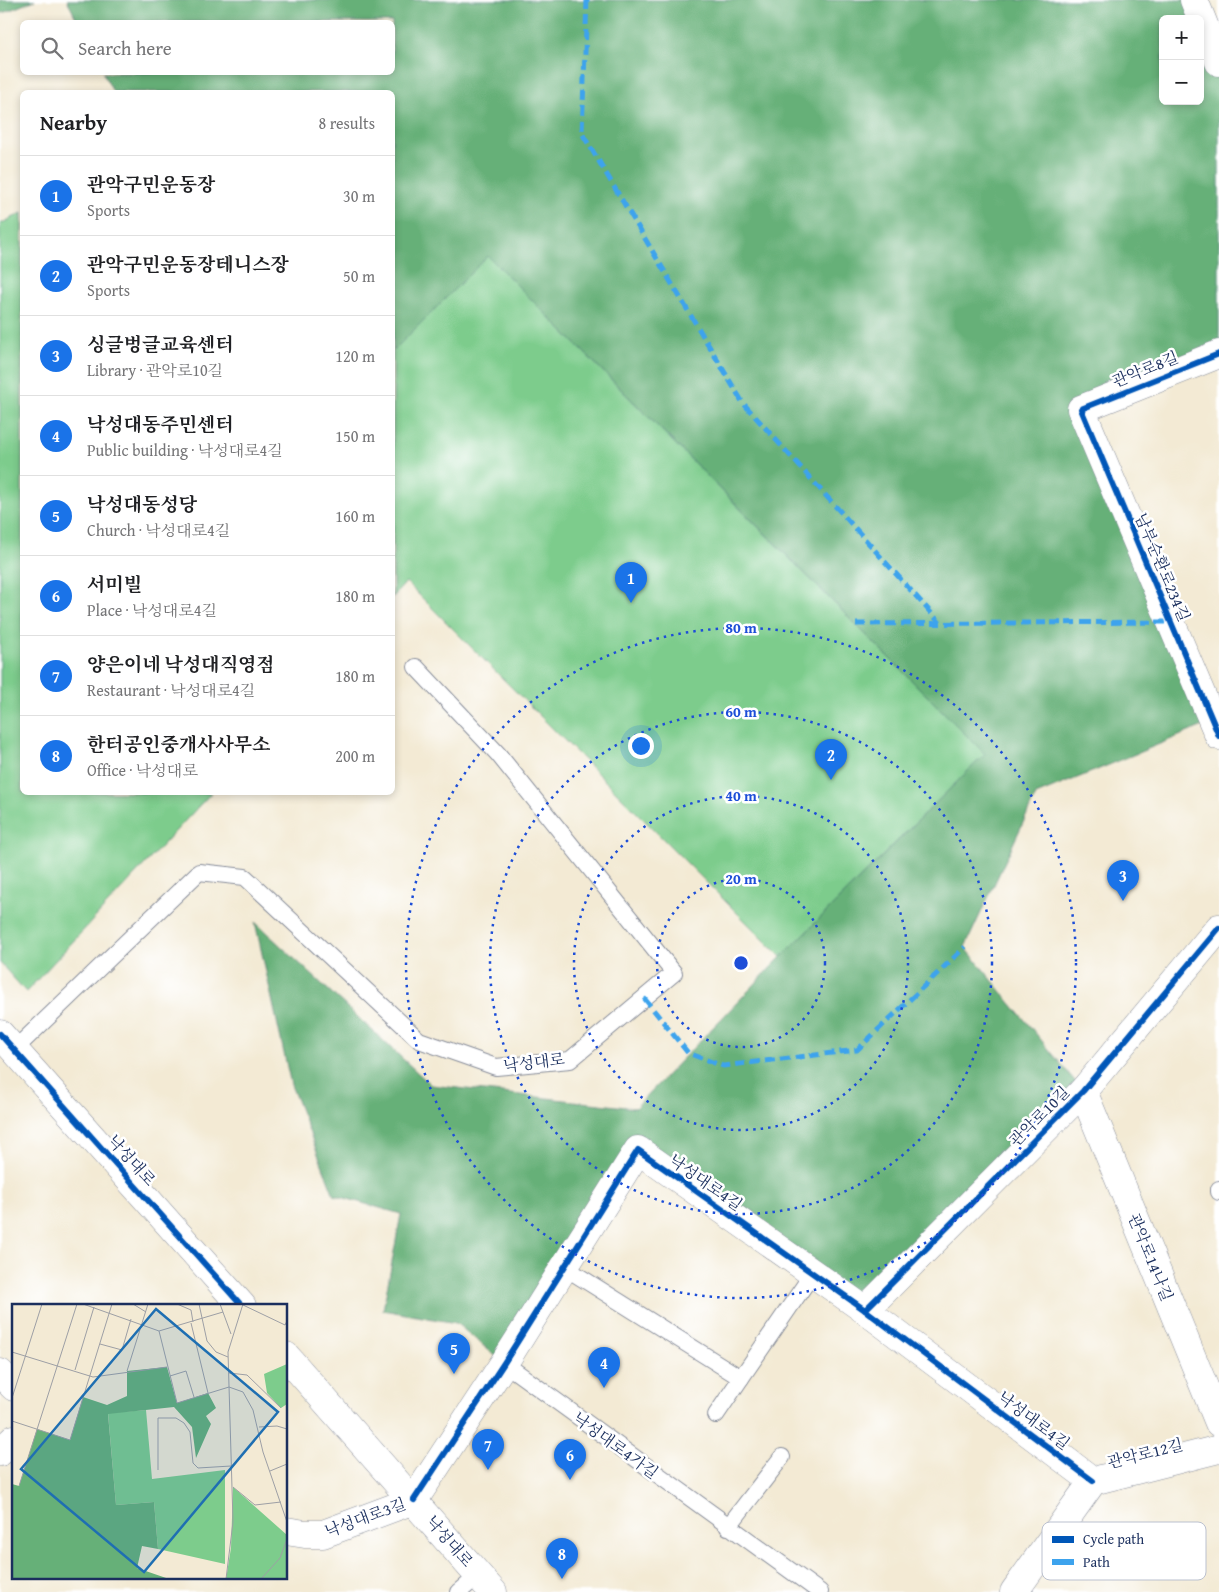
<!DOCTYPE html>
<meta charset="utf-8">
<style>
body{margin:0;font-family:"Gentium Book Plus","Noto Serif KR",serif;background:#f6f6f6;color:#202124}
.controls{position:absolute;right:15px;top:15px;display:grid;overflow:hidden;border-radius:8px;box-shadow:0 2px 8px #0003}
.controls button{width:45px;height:45px;display:grid;place-items:center;padding:0;border:0;border-bottom:1px solid #e0e0e0;background:#fff;color:#202124;font:25px sans-serif}
.you{position:absolute;left:640px;top:745px;width:18px;height:18px;margin:-12px;border:4px solid #fff;border-radius:50%;background:#1a73e8;box-shadow:0 0 0 8px #1a73e833}
.badge{display:grid;place-items:center;width:32px;height:32px;border-radius:50%;background:#1a73e8;color:#fff;font-size:16px;font-weight:700}
.pin{position:absolute;translate:-50% -41px;filter:drop-shadow(0 1px 2px #0008)}
.pin::after{content:'';position:absolute;top:26px;width:18px;height:15px;background:inherit;clip-path:polygon(0 0,100% 0,50% 100%)}
.list{margin:0;padding:0;list-style:none}
h2{display:flex;justify-content:space-between;align-items:center;height:65px;margin:0;padding:0 20px;font-size:21px}
h2 small{font-size:16px;font-weight:400;color:#757577}
.list li{display:grid;grid-template-columns:32px 1fr auto;gap:15px;align-items:center;box-sizing:border-box;height:80px;padding:0 20px;border-top:1px solid #e0e0e0}
.list b{display:block;font-size:19px;white-space:nowrap}
.list p{margin:0;font-size:16px;white-space:nowrap;color:#757577}
.list em{font-size:16px;font-style:normal;color:#757577}
.icon{flex:none;width:28px;height:28px;fill:none;stroke:currentColor;stroke-width:2;stroke-linecap:round;stroke-linejoin:round}
.map{position:relative;flex:none;width:1219px;height:1592px;overflow:hidden}
.search{position:absolute;background:#fff;box-shadow:0 2px 8px #0003;left:20px;top:20px;width:375px;height:55px;display:flex;align-items:center;gap:12px;box-sizing:border-box;padding:0 18px;border-radius:8px;color:#757577;font-size:19px}
.panel{position:absolute;background:#fff;box-shadow:0 2px 8px #0003;left:20px;top:90px;width:375px;height:705px;border-radius:8px}
.map>svg:first-child{display:block}
.green{fill:#7dcc8c;stroke:#4c7e75}
.forest{fill:#66b078;stroke:#40706b;fill-rule:evenodd}
.lines{fill:none;stroke-linecap:round;stroke-linejoin:round}
.lane-casing{stroke:#878c99;stroke-width:18}
.street-casing{stroke:#878c99;stroke-width:29}
.lane{stroke:#fff;stroke-width:16}
.street{stroke:#fff;stroke-width:28}
.quiet{stroke:#3da3ed;stroke-width:5;stroke-dasharray:10 5;stroke-linecap:butt}
.cycleway-casing{stroke:#fff;stroke-width:9}
.cycleway{stroke:#0057b8;stroke-width:6}
.ring{fill:none;stroke:#1d4ed8;stroke-width:2.5;stroke-dasharray:2.5 5}
.labels{text-anchor:middle;stroke-width:5;stroke-linejoin:round;paint-order:stroke}
.street-label{font-size:16px;fill:#1b2f5e;stroke:#fff}
.inset-road{fill:none;stroke:#9d9fa5;stroke-width:1}
.view{fill:#1f6fb2;fill-opacity:0.15;stroke:#1f6fb2;stroke-width:2.5}
.inset-edge{fill:none;stroke:#1b2f5e;stroke-width:2.5}
.key{fill:#fff;stroke:#bbc1cf;stroke-width:1}
.key-label{font-size:14px;fill:#1b2f5e}
.centre{fill:#1d4ed8;stroke:#fff;stroke-width:2.5}
.ring-label{font-size:15px;text-anchor:middle;font-weight:bold;fill:#1d4ed8;stroke:#fff;stroke-width:5;stroke-linejoin:round;paint-order:stroke}
</style>
<div class="map">
<svg width="1219" height="1592" viewBox="0 0 1219 1592">
<rect width="100%" height="100%" fill="#fff"/>
<filter id="ink" filterUnits="userSpaceOnUse"><feTurbulence type="fractalNoise" baseFrequency=".02" numOctaves="2"/><feDisplacementMap in="SourceGraphic" scale="10" xChannelSelector="R" yChannelSelector="G"/><feConvolveMatrix kernelMatrix="1 2 1 2 8 2 1 2 1" color-interpolation-filters="sRGB"/></filter>
<filter id="wash" filterUnits="userSpaceOnUse"><feTurbulence type="fractalNoise" baseFrequency=".0096" numOctaves="4" result="noise"/><feDisplacementMap in="SourceGraphic" scale="20" xChannelSelector="R" yChannelSelector="G"/><feGaussianBlur stdDeviation="1.12" result="paint"/><feColorMatrix in="noise" values="0 0 0 0 0 0 0 0 0 0 0 0 0 0 0 0 0 1.4 0 .05"/><feComposite in="paint" operator="in"/></filter>
<g filter="url(#wash)">
<rect width="100%" height="100%" fill="#f3ead4"/>
<!-- green -->
<g class="green">
<polygon points="22,213 22,792 211,793 26,992 0,963 0,224"/>
<polygon points="488,256 985,754 781,957 406,582 393,597 393,351"/>
</g>
<!-- forest -->
<g class="forest">
<polygon points="0,0 35,0 0,14"/>
<path d="M67,0H1194L1219,62V354L1081,409L1213,722L1036,795L965,947L1083,1091L865,1310L638,1151L504,1363L456,1323L383,1310L401,1214L334,1195L291,1085L255,922L431,1085L635,1108L781,957L985,754L488,256L393,351L392,92H113L103,73L392,72V22H78ZM1163,19H1200V101H1163Z"/>
</g>
</g>
<g filter="url(#ink)">
<g class="lines">
<!-- lane casing -->
<g class="lane-casing">
<g id="lane">
<polyline points="15,1049 199,872 245,877 419,1040 496,1067 570,1060 674,973 498,754 416,667"/>
<polyline points="1219,1189 1219,1192"/>
<polyline points="564,1267 741,1378 813,1273"/>
<polyline points="504,1363 820,1592"/>
<polyline points="716,1415 741,1378"/>
<polyline points="728,1527 782,1457"/>
<polyline points="459,1592 479,1575"/>
</g>
</g>
<!-- street casing -->
<g class="street-casing">
<g id="street">
<polyline points="1194,0 1219,62"/>
<polyline points="1219,354 1081,409 1219,736"/>
<polyline points="0,1034 242,1306"/>
<polyline points="1083,1091 1219,1423"/>
<polyline points="865,1310 1083,1091 1219,928"/>
<polyline points="286,1356 493,1592"/>
<polyline points="0,1373 14,1387"/>
<polyline points="0,1452 14,1439"/>
<polyline points="414,1500 504,1363 638,1150 865,1310 1093,1481"/>
<polyline points="286,1531 305,1534 323,1534 414,1500"/>
<polyline points="1014,1592 1093,1481 1219,1449"/>
</g>
</g>
<!-- lane -->
<use href="#lane" class="lane"/>
<!-- street -->
<use href="#street" class="street"/>
<!-- quiet -->
<g class="quiet">
<polyline points="587,0 582,133 743,403 940,623"/>
<polyline points="856,624 1171,622"/>
<polyline points="644,998 688,1053 723,1066 857,1050 965,947"/>
</g>
<!-- cycleway casing -->
<g class="cycleway-casing">
<g id="cycleway">
<polyline points="1219,354 1081,409 1219,736"/>
<polyline points="0,1034 242,1306"/>
<polyline points="865,1310 1083,1091 1219,928"/>
<polyline points="414,1500 504,1363 638,1150 865,1310 1093,1481"/>
</g>
</g>
<!-- cycleway -->
<use href="#cycleway" class="cycleway"/>
</g>
</g>
<!-- distance rings -->
<g class="ring">
<circle cx="741" cy="963" r="84"/>
<circle cx="741" cy="963" r="167"/>
<circle cx="741" cy="963" r="251"/>
<circle cx="741" cy="963" r="335"/>
</g>
<g class="labels">
<!-- street labels -->
<g class="street-label">
<text transform="translate(1145 369) rotate(-22)" y="6">관악로8길</text>
<text transform="translate(1163 567) rotate(67)" y="6">남부순환로234길</text>
<text transform="translate(534 1062) rotate(-7)" y="6">낙성대로</text>
<text transform="translate(1039 1116) rotate(-45)" y="6">관악로10길</text>
<text transform="translate(132 1160) rotate(48)" y="6">낙성대로</text>
<text transform="translate(706 1182) rotate(35)" y="6">낙성대로4길</text>
<text transform="translate(1151 1257) rotate(68)" y="6">관악로14나길</text>
<text transform="translate(1034 1420) rotate(37)" y="6">낙성대로4길</text>
<text transform="translate(616 1445) rotate(36)" y="6">낙성대로4가길</text>
<text transform="translate(1145 1453) rotate(-14)" y="6">관악로12길</text>
<text transform="translate(365 1517) rotate(-20)" y="6">낙성대로3길</text>
<text transform="translate(450 1541) rotate(49)" y="6">낙성대로</text>
</g>
</g>
<!-- overview -->
<g transform="translate(12 1304)">
<rect width="275" height="275" fill="#f3ead4"/>
<path d="M275,60V100L269,104L255,89L252,70ZM134,106L140,175L213,166V260L146,245L142,198L104,201L96,109ZM221,183L275,231V275H214L219,244Z" fill="#7dcc8c"/>
<path d="M155,63L165,99L196,89L204,104L194,112L199,120L184,154L180,123L162,103L96,110L104,201L142,198L146,245L130,242L125,264L157,275H0V180L7,182L25,125L58,136L71,93L95,101L115,92V67Z" fill="#66b078"/>
<path class="inset-road" d="M71,0L147,27L211,8M121,0L134,8M165,0L179,6L181,18M187,0L195,37L204,48L216,53M208,0L219,30M231,1L273,21L275,17M179,19L196,89M147,27L165,99L217,83M88,40L110,46L119,15M0,48L81,73L155,63M63,66L82,3M115,67L136,0M217,69L235,71L269,104M158,72L174,67L182,93M217,83L231,88L241,106L251,148L275,218M0,94L30,0M0,117L58,136L100,0M247,123L265,122L275,125M146,166V114H164L172,119L178,128L181,159L186,164L219,162M258,167L275,160M7,182L65,0M221,183L243,201L269,198M214,275L221,218L216,48L231,0M249,275L268,254L275,235"/>
<path class="view" d="M144,5L266,108L132,268L9,165Z"/>
<rect width="275" height="275" class="inset-edge"/>
</g>
<!-- legend -->
<rect x="1042" y="1522" width="164" height="58" rx="8" class="key"/>
<rect x="1052" y="1536" width="22" height="7" fill="#0057b8"/>
<rect x="1052" y="1559" width="22" height="6" fill="#3da3ed"/>
<g class="key-label">
<text x="1083" y="1544">Cycle path</text>
<text x="1083" y="1567">Path</text>
</g>
<circle cx="741" cy="963" r="8" class="centre"/>
<g class="ring-label">
<text x="741" y="633">80 m</text>
<text x="741" y="717">60 m</text>
<text x="741" y="801">40 m</text>
<text x="741" y="884">20 m</text>
</g>
</svg>
<div class="controls">
<button>+</button>
<button>−</button>
</div>
<div class="you"></div>
<div class="pin badge" style="left:631px;top:603px">1</div>
<div class="pin badge" style="left:831px;top:780px">2</div>
<div class="pin badge" style="left:1123px;top:901px">3</div>
<div class="pin badge" style="left:604px;top:1388px">4</div>
<div class="pin badge" style="left:454px;top:1374px">5</div>
<div class="pin badge" style="left:570px;top:1480px">6</div>
<div class="pin badge" style="left:488px;top:1470px">7</div>
<div class="pin badge" style="left:562px;top:1579px">8</div>
<div class="search"><svg class="icon" aria-label="search" viewBox="0 0 24 24"><circle cx="10" cy="10" r="6"/><path d="M15 15l6 6"/></svg>Search here</div>
<section class="panel">
<h2>Nearby<small>8 results</small></h2>
<ul class="list">
<li><span class="badge">1</span><div><b>관악구민운동장</b><p>Sports</p></div><em>30 m</em></li>
<li><span class="badge">2</span><div><b>관악구민운동장테니스장</b><p>Sports</p></div><em>50 m</em></li>
<li><span class="badge">3</span><div><b>싱글벙글교육센터</b><p>Library · 관악로10길</p></div><em>120 m</em></li>
<li><span class="badge">4</span><div><b>낙성대동주민센터</b><p>Public building · 낙성대로4길</p></div><em>150 m</em></li>
<li><span class="badge">5</span><div><b>낙성대동성당</b><p>Church · 낙성대로4길</p></div><em>160 m</em></li>
<li><span class="badge">6</span><div><b>서미빌</b><p>Place · 낙성대로4길</p></div><em>180 m</em></li>
<li><span class="badge">7</span><div><b>양은이네 낙성대직영점</b><p>Restaurant · 낙성대로4길</p></div><em>180 m</em></li>
<li><span class="badge">8</span><div><b>한터공인중개사사무소</b><p>Office · 낙성대로</p></div><em>200 m</em></li>
</ul>
</section>
</div>
